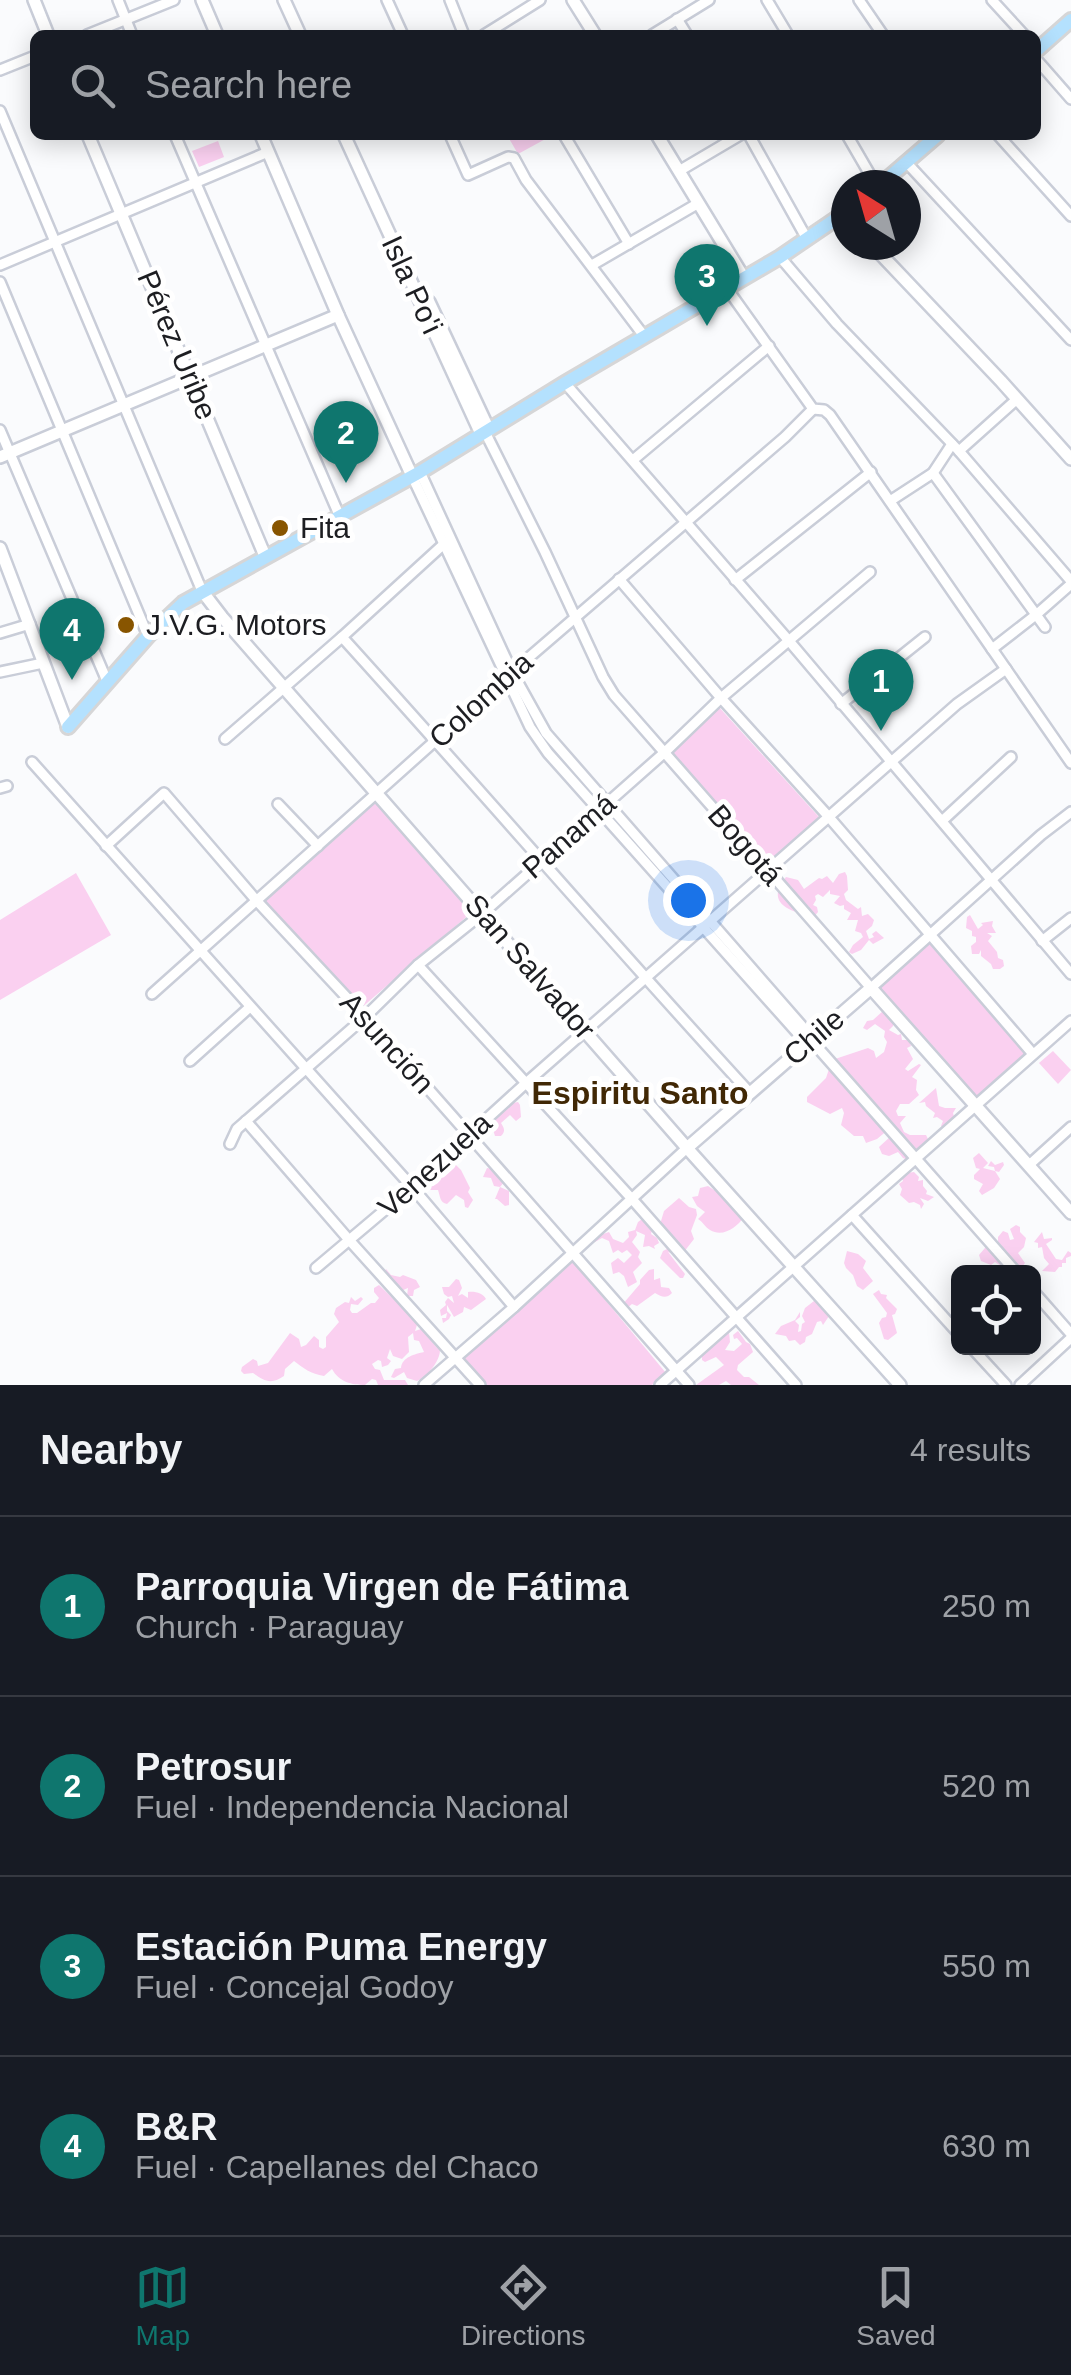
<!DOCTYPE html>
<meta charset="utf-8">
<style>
body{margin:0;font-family:Arial,sans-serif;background:#242831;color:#f1f3f6}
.controls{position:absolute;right:30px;bottom:30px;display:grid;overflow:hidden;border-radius:15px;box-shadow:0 5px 25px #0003}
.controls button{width:90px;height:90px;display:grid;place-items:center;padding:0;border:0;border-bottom:2px solid #363941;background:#171b24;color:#f1f3f6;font:50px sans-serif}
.compass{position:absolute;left:831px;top:170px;width:90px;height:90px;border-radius:50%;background:#171b24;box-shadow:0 5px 25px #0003;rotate:323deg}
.you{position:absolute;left:688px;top:900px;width:35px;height:35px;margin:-25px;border:8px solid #fff;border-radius:50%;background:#1a73e8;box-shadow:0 0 0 15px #1a73e833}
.badge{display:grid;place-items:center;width:65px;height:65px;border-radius:50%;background:#0f766e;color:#fff;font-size:32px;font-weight:700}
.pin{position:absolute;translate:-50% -82px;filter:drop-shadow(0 2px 5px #0008)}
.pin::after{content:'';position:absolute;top:52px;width:35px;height:30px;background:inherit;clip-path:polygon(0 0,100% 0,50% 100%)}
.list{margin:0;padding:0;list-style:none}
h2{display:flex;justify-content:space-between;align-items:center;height:130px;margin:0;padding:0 40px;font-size:42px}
h2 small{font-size:32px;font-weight:400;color:#9ea1a6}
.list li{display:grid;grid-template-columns:65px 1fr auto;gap:30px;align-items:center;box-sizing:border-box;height:180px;padding:0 40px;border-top:2px solid #363941}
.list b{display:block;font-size:38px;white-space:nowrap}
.list p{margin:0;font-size:32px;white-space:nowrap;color:#9ea1a6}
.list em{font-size:32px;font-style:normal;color:#9ea1a6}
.icon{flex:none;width:55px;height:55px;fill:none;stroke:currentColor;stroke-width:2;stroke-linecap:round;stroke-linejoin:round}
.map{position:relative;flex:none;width:1071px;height:1385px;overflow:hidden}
.search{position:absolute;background:#171b24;box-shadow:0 5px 25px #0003;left:30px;right:30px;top:30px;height:110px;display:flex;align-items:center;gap:25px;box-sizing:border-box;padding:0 35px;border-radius:15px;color:#9ea1a6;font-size:38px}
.sheet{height:850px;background:#171b24}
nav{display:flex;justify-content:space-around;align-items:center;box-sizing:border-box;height:140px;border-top:2px solid #363941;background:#171b24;font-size:28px;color:#9ea1a6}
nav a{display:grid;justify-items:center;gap:5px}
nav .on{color:#0f766e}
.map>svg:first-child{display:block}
.green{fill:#fad0f0}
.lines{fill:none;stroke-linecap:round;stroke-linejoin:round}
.stream{stroke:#72c4d0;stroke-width:2.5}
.street-casing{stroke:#c9cdd8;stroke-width:14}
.secondary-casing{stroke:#c9cdd8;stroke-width:16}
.primary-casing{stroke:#d6d6d7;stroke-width:18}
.street{stroke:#fff;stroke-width:9}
.secondary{stroke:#fff;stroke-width:11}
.primary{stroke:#b4e1fe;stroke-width:12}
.poi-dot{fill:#850;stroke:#fff;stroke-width:4}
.labels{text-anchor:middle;stroke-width:10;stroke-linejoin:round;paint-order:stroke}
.street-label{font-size:30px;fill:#1d1e22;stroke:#fff}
.poi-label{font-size:30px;fill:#1d1e22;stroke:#fff;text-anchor:start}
.neighbourhood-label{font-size:32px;font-weight:bold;fill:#412805;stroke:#fff}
</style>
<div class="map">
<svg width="1071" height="1385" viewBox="0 0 1071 1385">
<rect width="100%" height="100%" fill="#fafbfd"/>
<!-- green -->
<g class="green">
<polygon points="507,135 550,135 551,136 518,154"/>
<polygon points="218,141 224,157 199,167 192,151"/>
<polygon points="718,706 819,817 766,866 667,755"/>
<polygon points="373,799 472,912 360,1009 263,899"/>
<path d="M845,872L847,876L848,890L844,894L846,900L858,909L861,907L862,916L868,914L874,920L872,926L866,931L869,939L874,937L872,934L876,931L884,938L873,944L869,940L861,950L852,954L849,952L853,945L863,937L861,933L855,931L858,920H847L851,913L844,909V905L840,906L834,903L840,896L830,894V890L823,897L818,894L815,896L816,900L813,905L817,907L818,912L813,918L806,913L809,906H803L802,901L798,903L799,913C779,907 770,896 786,877L798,880L804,889L819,878L822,879L827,876L833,883L839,874Z"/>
<polygon points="76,873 111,935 0,1000 0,920"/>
<polygon points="970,915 978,929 983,925 981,923 993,921 992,926 996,933 987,933 992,936 988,941 997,952 998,958 1003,960 1004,966 1000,969 993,969 991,964 981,956 981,950 979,954 972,954 971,946 976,942 976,937 972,936 972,931 966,928 967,917"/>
<polygon points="931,941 1030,1054 976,1101 895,1016 893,1026 889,1030 898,1035 901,1034 902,1040 909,1040 911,1046 907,1048 913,1059 905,1069 908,1071 919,1064 921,1065 912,1077 917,1080 916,1090 919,1095 909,1104 900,1104 896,1111 898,1116 906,1116 900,1123 904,1132 910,1135 926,1135 928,1139 920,1146 923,1148 911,1161 903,1158 898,1152 889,1156 882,1154 879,1147 891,1136 889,1129 877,1139 866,1143 863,1136 854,1136 841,1125 844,1113 842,1108 830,1114 807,1102 807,1097 826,1078 832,1060 868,1048 874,1051 876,1058 884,1052 887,1042 884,1037 885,1031 875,1024 867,1030 863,1028 867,1021 873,1020 884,1010 877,988"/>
<polygon points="1053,1051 1071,1070 1058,1084 1039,1063"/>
<polygon points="936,1088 939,1106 945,1108 956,1108 953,1113 955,1120 950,1120 951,1123 944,1129 941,1126 943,1121 937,1117 933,1118 935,1113 926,1106 925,1102 919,1103"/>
<path d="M518,1102L520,1105L521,1117L516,1121L510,1115L501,1123C504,1128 506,1131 501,1136H495L490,1120L502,1110L505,1112L504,1109L508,1104Z"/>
<polygon points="979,1153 988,1163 983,1168 995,1171 994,1167 988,1166 991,1161 995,1165 1003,1162 1004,1165 999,1172 995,1171 1000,1179 994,1188 982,1195 979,1191 983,1184 974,1179 974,1175 980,1169 976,1168 973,1158"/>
<path d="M448,1157L461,1170L470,1188L468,1192L473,1200L468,1208L465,1207L464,1200L456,1195L447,1204C440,1203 440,1196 438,1190H431L426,1185L427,1179Z"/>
<polygon points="487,1168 494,1169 505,1181 500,1187 509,1191 509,1205 505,1206 497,1199 495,1199 500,1187 494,1186 491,1178 483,1177"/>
<polygon points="914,1172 919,1177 918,1181 923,1180 923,1186 927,1191 926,1194 934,1197 928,1201 920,1198 924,1204 921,1209 920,1205 914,1202 909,1203 900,1195 902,1189 899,1184 903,1181 902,1178 907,1173"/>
<path d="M708,1186L714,1190L719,1189L725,1196L726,1203L731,1207L736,1204L744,1217C737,1227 723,1238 710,1230C705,1227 703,1222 698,1219L705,1212L697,1206L692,1197L698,1196L700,1188Z"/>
<polygon points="679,1198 689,1207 696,1209 697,1215 691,1231 694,1239 680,1257 668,1252 685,1274 683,1278 680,1278 660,1258 663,1251 667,1249 661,1242 661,1237 658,1231 664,1211"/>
<polygon points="645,1217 654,1224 651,1234 657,1238 659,1243 654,1246 655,1249 649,1246 643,1247 645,1235 636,1231 637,1235 632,1242 640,1252 638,1257 642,1263 633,1272 637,1282 628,1287 624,1276 619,1272 613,1274 611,1263 618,1258 624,1263 632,1255 627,1250 622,1253 618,1250 613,1253 609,1241 602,1238 595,1242 593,1241 597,1236 609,1232 613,1239 623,1243 629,1237 628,1232 635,1230 638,1222"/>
<path d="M1016,1225L1020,1227V1232L1026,1238L1024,1247L1018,1253L1025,1263C1021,1270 1014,1272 1006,1272L1007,1266L1012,1263L1013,1259L1001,1266L995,1262L991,1265L981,1261L979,1255L990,1242L998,1241V1237L1003,1231L1008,1233L1010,1240L1014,1239L1010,1229Z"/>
<polygon points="1042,1232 1044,1239 1052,1238 1052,1240 1046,1244 1056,1259 1062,1260 1068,1251 1071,1253 1071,1256 1066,1258 1066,1263 1062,1263 1062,1267 1059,1267 1055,1272 1042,1271 1049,1264 1044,1258 1042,1247 1038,1248 1038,1243 1034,1242"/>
<polygon points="847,1251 858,1254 866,1261 863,1268 873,1281 863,1290 857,1286 853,1275 846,1268 844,1263"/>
<polygon points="567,1254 666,1373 652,1385 483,1385 461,1360"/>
<polygon points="386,1269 391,1275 400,1277 403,1275 416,1280 420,1287 414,1290 413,1296 407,1296 408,1288 401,1291 384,1274"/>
<path d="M654,1269V1280L660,1278L661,1287L669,1288L672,1293C666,1299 662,1297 655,1293L637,1306L632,1304L626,1309L622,1305L640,1284V1280L649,1270Z"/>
<path d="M456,1279L459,1280L462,1288L458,1296L462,1294L468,1298V1292C475,1291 483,1293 486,1299L471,1310L464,1307L463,1312L454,1317L447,1305V1311L451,1315L449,1319L443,1323L442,1318H446L447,1313L441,1316L440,1310L446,1305L445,1302L448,1298L454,1303L452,1296L448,1297L444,1294L442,1287H449Z"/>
<path d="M379,1285L408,1313L417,1325L415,1331L421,1329C429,1333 431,1344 440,1350C440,1361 428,1376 417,1381L407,1378L404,1372L394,1378L391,1377L395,1369L401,1368C402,1357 415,1354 424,1352L419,1341L414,1340L413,1333L408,1337L409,1352L402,1359L393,1356L390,1349L387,1358L391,1361L388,1365L382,1367L381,1361L378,1360L372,1364L375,1369L380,1370L384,1380H405L408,1385H378L376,1380L372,1379L365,1385C352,1385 339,1382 332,1369L324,1376C311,1374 303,1368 294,1361L285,1369L284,1376C271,1385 264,1381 253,1373L244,1374L241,1371L242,1367L253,1359L257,1361L258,1366L268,1363L290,1333L299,1339L301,1347L306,1345L314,1336L319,1340V1347L323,1349L326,1347V1337L339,1322L334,1314L336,1308L345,1302L349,1303L351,1297L355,1301L361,1297L363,1299L358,1305L351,1304L350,1310L352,1313H357L371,1303H375L379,1298L374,1292V1288Z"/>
<polygon points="879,1290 881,1294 887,1295 886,1298 897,1309 895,1314 892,1315 897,1333 888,1340 884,1339 879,1323 882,1318 886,1317 887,1313 873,1294"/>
<polygon points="814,1301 819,1302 823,1311 831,1313 823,1325 821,1321 817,1322 812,1334 806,1337 805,1342 800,1345 795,1340 789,1341 786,1336 775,1334 781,1326 795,1320 800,1312 800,1317 795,1321 799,1325 798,1332 801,1331 802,1324 805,1322 802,1316 805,1308"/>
<polygon points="738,1331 746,1342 750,1344 753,1352 738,1365 737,1370 744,1377 749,1377 759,1385 731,1385 726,1381 719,1385 696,1385 724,1365 716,1357 705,1362 702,1360 702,1355 707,1352 705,1350 713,1340 719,1341 729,1332 730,1342 725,1350 734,1351 742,1344 737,1338 734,1339 733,1335"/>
</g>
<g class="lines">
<!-- stream -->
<polyline class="stream" points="25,631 31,646"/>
<!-- street casing -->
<g class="street-casing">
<g id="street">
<polyline points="118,0 132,35"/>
<polyline points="387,0 403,35"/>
<polyline points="450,0 464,35"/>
<polyline points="767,0 788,35"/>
<polyline points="859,0 883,35"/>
<polyline points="992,0 1024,35"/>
<polyline points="677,19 687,35"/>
<polyline points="87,35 174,0"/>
<polyline points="484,35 540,0"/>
<polyline points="652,35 709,0"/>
<polyline points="1036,59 1071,99"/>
<polyline points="0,70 35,56"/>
<polyline points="0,111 202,591"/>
<polyline points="175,135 340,517"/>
<polyline points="450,135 468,175 508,157 514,158 526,180 644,336"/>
<polyline points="564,135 629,244"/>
<polyline points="749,135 807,239"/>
<polyline points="847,135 876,185"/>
<polyline points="998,135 1071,216"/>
<polyline points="906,162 1071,340"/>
<polyline points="679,171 740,135"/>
<polyline points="780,257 837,324 959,451 1071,581"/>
<polyline points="0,265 268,152"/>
<polyline points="592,265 697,204"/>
<polyline points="0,282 148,636"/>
<polyline points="726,287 813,409 824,410 830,415 1071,763"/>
<polyline points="565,383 790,642 1071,974"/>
<polyline points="0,430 107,681"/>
<polyline points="485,432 545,552 603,677 614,695 871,988 1041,835 1071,812"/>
<polyline points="959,451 1017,399"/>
<polyline points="633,460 769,346"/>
<polyline points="420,472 512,672 546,733 808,1033 811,1040 1016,1272"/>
<polyline points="933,473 1045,627"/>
<polyline points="412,476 530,727 548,753 802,1038 811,1040"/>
<polyline points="890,501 933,473 952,444"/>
<polyline points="619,579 721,698 828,816 1033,1054"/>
<polyline points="735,580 871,472"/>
<polyline points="0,633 30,624"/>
<path d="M342,637C479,788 612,943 750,1093"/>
<polyline points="992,649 1037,614 1071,584"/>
<polyline points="0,672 43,663"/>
<polyline points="841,704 925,637"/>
<polyline points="225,739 342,637 445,543"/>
<polyline points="32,762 412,1187 514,1307"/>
<polyline points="0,788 7,786"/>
<polyline points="278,804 318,846"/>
<polyline points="942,821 1011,757"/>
<polyline points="106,846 164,793 256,900 365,1017 689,1385"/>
<polyline points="1042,941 1071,918"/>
<polyline points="418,965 632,1199 796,1385"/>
<polyline points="152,994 512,672 785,437 813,409"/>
<polyline points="190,1061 250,1007"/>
<polyline points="246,1121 350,1241 480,1385"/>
<polyline points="230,1144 237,1129 365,1017 418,965 483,913 665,752 721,698 870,572"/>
<polyline points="1029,1165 1071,1127"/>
<polyline points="852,1215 958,1333"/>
<polyline points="316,1268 412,1187 526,1083 957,704 1006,669"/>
<polyline points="1034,1292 1071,1334"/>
<polyline points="972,1348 1006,1385"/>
<polyline points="424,1385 514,1307 687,1148"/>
<polyline points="660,1385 1071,1021"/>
<polyline points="1020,1385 1071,1338"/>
</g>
</g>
<!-- secondary casing -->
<g class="secondary-casing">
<g id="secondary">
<polyline points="34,0 48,35"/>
<polyline points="202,0 217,35"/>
<polyline points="284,0 300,35"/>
<polyline points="573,0 595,35"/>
<polyline points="88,135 265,556"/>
<polyline points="261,135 338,315 412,476"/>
<polyline points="344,135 481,434"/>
<polyline points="657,135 744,278"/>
<polyline points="872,245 1001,381 1071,459"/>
<polyline points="429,302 489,430"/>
<polyline points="0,457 338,315"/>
<polyline points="0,548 68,727"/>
<polyline points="202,591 222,617 687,1148 900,1385"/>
<polyline points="687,1148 871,988 1071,1213"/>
</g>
</g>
<!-- primary casing -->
<g class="primary-casing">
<g id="primary">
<polyline points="1036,51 1071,20"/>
<polyline points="880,185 938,135"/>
<polyline points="68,727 148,636 183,603 420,472 565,383 780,257 846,212"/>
</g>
</g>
<!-- street -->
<use href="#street" class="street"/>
<!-- secondary -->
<use href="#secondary" class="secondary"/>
<!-- primary -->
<use href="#primary" class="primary"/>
</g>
<!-- markers -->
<g class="poi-dot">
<circle cx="280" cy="528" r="10"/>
<circle cx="126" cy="625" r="10"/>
</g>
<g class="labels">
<!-- street labels -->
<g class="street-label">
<text transform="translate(412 285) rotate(65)" y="10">Isla Po'i</text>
<text transform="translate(177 345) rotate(67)" y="10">Pérez Uribe</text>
<text transform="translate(481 700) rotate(-42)" y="10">Colombia</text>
<text transform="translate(569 836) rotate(-41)" y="10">Panamá</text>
<text transform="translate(745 845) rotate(49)" y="10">Bogotá</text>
<text transform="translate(530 967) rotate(49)" y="10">San Salvador</text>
<text transform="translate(814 1037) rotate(-41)" y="10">Chile</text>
<text transform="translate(387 1043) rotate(48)" y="10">Asunción</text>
<text transform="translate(435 1165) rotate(-42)" y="10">Venezuela</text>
</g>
<!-- poi labels -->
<g class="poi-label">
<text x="300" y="538">Fita</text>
<text x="146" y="635">J.V.G. Motors</text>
</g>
<!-- neighbourhood labels -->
<g class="neighbourhood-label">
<text x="640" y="1104">Espiritu Santo</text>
</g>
</g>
</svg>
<div class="controls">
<button><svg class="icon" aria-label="locate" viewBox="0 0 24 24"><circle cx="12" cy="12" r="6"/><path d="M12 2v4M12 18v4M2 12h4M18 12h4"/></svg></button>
</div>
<svg class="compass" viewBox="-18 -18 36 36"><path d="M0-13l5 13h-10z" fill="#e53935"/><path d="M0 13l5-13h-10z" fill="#9ea1a6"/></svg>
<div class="you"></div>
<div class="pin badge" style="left:881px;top:731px">1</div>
<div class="pin badge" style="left:346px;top:483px">2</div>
<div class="pin badge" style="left:707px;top:326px">3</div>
<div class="pin badge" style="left:72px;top:680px">4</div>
<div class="search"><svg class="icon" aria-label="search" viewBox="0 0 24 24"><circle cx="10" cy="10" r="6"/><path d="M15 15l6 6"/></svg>Search here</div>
</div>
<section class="sheet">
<h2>Nearby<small>4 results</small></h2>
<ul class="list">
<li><span class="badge">1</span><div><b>Parroquia Virgen de Fátima</b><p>Church · Paraguay</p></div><em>250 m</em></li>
<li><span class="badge">2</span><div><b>Petrosur</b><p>Fuel · Independencia Nacional</p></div><em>520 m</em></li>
<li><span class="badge">3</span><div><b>Estación Puma Energy</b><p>Fuel · Concejal Godoy</p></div><em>550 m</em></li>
<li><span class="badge">4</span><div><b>B&amp;R</b><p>Fuel · Capellanes del Chaco</p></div><em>630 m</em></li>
</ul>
</section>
<nav>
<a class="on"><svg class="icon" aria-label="map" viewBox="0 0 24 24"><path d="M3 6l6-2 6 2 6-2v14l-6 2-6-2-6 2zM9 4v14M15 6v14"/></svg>Map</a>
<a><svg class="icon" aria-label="directions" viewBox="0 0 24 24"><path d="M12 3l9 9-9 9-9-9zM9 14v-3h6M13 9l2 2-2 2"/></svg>Directions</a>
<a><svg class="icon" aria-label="saved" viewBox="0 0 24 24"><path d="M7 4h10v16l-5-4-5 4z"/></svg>Saved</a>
</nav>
